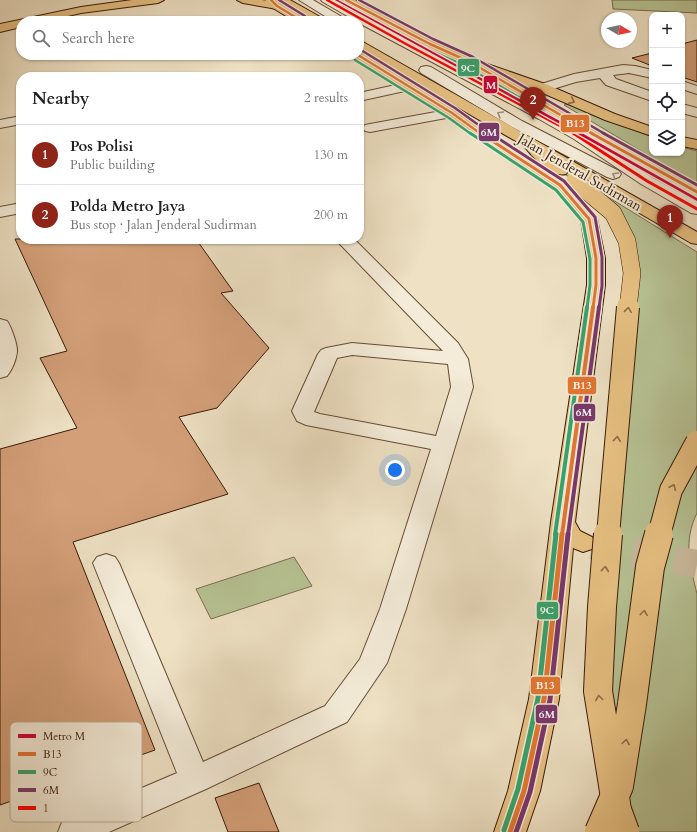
<!DOCTYPE html>
<meta charset="utf-8">
<style>
body{margin:0;font-family:Cardo,serif;background:#f6f6f6;color:#202124}
.controls{position:absolute;right:12px;top:12px;display:grid;overflow:hidden;border-radius:8px;box-shadow:0 1px 3px #0004}
.controls button{width:36px;height:36px;display:grid;place-items:center;padding:0;border:0;border-bottom:1px solid #e0e0e0;background:#fff;color:#202124;font:20px sans-serif}
.compass{position:absolute;left:601px;top:12px;width:36px;height:36px;border-radius:50%;background:#fff;box-shadow:0 1px 3px #0004;rotate:99deg}
.you{position:absolute;left:395px;top:470px;width:14px;height:14px;margin:-10px;border:3px solid #fff;border-radius:50%;background:#1a73e8;box-shadow:0 0 0 6px #1a73e833}
.badge{display:grid;place-items:center;width:26px;height:26px;border-radius:50%;background:#8f2418;color:#fff;font-size:13px;font-weight:700}
.pin{position:absolute;translate:-50% -33px;filter:drop-shadow(0 1px 2px #0008)}
.pin::after{content:'';position:absolute;top:21px;width:14px;height:12px;background:inherit;clip-path:polygon(0 0,100% 0,50% 100%)}
.list{margin:0;padding:0;list-style:none}
h2{display:flex;justify-content:space-between;align-items:center;height:52px;margin:0;padding:0 16px;font-size:17px}
h2 small{font-size:13px;font-weight:400;color:#757577}
.list li{display:grid;grid-template-columns:26px 1fr auto;gap:12px;align-items:center;box-sizing:border-box;height:60px;padding:0 16px;border-top:1px solid #e0e0e0}
.list b{display:block;font-size:15px;white-space:nowrap}
.list p{margin:0;font-size:13px;white-space:nowrap;color:#757577}
.list em{font-size:13px;font-style:normal;color:#757577}
.icon{flex:none;width:22px;height:22px;fill:none;stroke:currentColor;stroke-width:2;stroke-linecap:round;stroke-linejoin:round}
.map{position:relative;flex:none;width:697px;height:832px;overflow:hidden}
.search{position:absolute;background:#fff;box-shadow:0 1px 3px #0004;left:16px;top:16px;width:348px;height:44px;display:flex;align-items:center;gap:10px;box-sizing:border-box;padding:0 14px;border-radius:16px;color:#757577;font-size:15px}
.panel{position:absolute;background:#fff;box-shadow:0 1px 3px #0004;left:16px;top:72px;width:348px;height:172px;border-radius:16px}
.map>svg:first-child{display:block}
.green{fill:#b7c395;stroke:#786e4e}
.building{fill:#d39f78;stroke:#381a07}
.lines{fill:none;stroke-linecap:round;stroke-linejoin:round}
.highway-tunnel{stroke:#cab99e;stroke-width:28;stroke-dasharray:28 14;stroke-linecap:butt}
.minor-casing{stroke:#664c36;stroke-width:2}
.major-casing{stroke:#381a07;stroke-width:2}
.highway-casing{stroke:#381a07;stroke-width:2}
.minor{fill:#f4ecd9;fill-rule:evenodd}
.major{fill:#e7c082;fill-rule:evenodd}
.highway{fill:#e7c082;fill-rule:evenodd}
.highway-bridge-far2-casing{stroke:#381a07;stroke-width:18;stroke-linecap:butt}
.highway-bridge-far1-casing{stroke:#381a07;stroke-width:24;stroke-linecap:butt}
.highway-bridge-casing{stroke:#381a07;stroke-width:30;stroke-linecap:butt}
.highway-bridge-far2{stroke:#e7c082;stroke-width:17}
.highway-bridge-far1{stroke:#e7c082;stroke-width:22}
.highway-bridge{stroke:#e7c082;stroke-width:28}
.bus-1-far3-casing{stroke:#f4ecd9;stroke-width:4.5}
.bus-1-far2-casing{stroke:#f4ecd9;stroke-width:5.5}
.bus-1-far1-casing{stroke:#f4ecd9;stroke-width:7}
.bus-1-casing{stroke:#f4ecd9;stroke-width:8}
.bus-2-far3-casing{stroke:#f4ecd9;stroke-width:4.5}
.bus-2-far2-casing{stroke:#f4ecd9;stroke-width:5.5}
.bus-2-far1-casing{stroke:#f4ecd9;stroke-width:7}
.bus-2-casing{stroke:#f4ecd9;stroke-width:8}
.bus-3-far3-casing{stroke:#f4ecd9;stroke-width:4.5}
.bus-3-far2-casing{stroke:#f4ecd9;stroke-width:5.5}
.bus-3-far1-casing{stroke:#f4ecd9;stroke-width:7}
.bus-3-casing{stroke:#f4ecd9;stroke-width:8}
.bus-4-far1-casing{stroke:#f4ecd9;stroke-width:4.5}
.bus-4-casing{stroke:#f4ecd9;stroke-width:5.5}
.bus-1-far3{stroke:#e17631;stroke-width:2.5}
.bus-1-far2{stroke:#e17631;stroke-width:3}
.bus-1-far1{stroke:#e17631;stroke-width:4}
.bus-1{stroke:#e17631;stroke-width:5}
.bus-2-far3{stroke:#39a26b;stroke-width:2.5}
.bus-2-far2{stroke:#39a26b;stroke-width:3}
.bus-2-far1{stroke:#39a26b;stroke-width:4}
.bus-2{stroke:#39a26b;stroke-width:5}
.bus-3-far3{stroke:#79376a;stroke-width:2.5}
.bus-3-far2{stroke:#79376a;stroke-width:3}
.bus-3-far1{stroke:#79376a;stroke-width:4}
.bus-3{stroke:#79376a;stroke-width:5}
.bus-4-far1{stroke:#f00;stroke-width:2.5}
.bus-4{stroke:#f00;stroke-width:3}
.metro-1-casing{stroke:#f4ecd9;stroke-width:3}
.metro-1{fill:#ce0037;fill-rule:evenodd}
.oneway{stroke:#906d44}
.oneway2{stroke:#9f8e7a}
.labels{text-anchor:middle;stroke-width:4;stroke-linejoin:round;paint-order:stroke}
.far-street-label{font-size:14px;fill:#381a07;stroke:#f4ecd9}
.key{fill:#f4ecd9;stroke:#bcad9a;stroke-width:1}
.key-label{font-size:11px;fill:#381a07}
.line-badge{stroke:#f4ecd9;stroke-width:1.5}
.badge-label{font-size:11px;text-anchor:middle;font-weight:bold;fill:#fff}
</style>
<div class="map">
<svg width="697" height="832" viewBox="0 0 697 832">
<rect width="100%" height="100%" fill="#eee1c4"/>
<filter id="stains"><feTurbulence type="fractalNoise" baseFrequency=".005" numOctaves="4"/><feColorMatrix values="0 0 0 0 .2 0 0 0 0 .09 0 0 0 0 .02 0 0 0 .5 -.17"/></filter>
<radialGradient id="worn" r=".72"><stop offset=".6" stop-color="#630" stop-opacity="0"/><stop offset="1" stop-color="#630" stop-opacity=".3"/></radialGradient>
<!-- green -->
<g class="green">
<polygon points="612,0 697,0 697,13 613,9"/>
<polygon points="569,104 652,137 652,153 682,153 682,147 697,151 697,184 666,166 564,105"/>
<path d="M542,156L697,252V513C683,541 690,565 697,594V832H599L605,736L627,241L575,181L550,164Z"/>
<polygon points="294,557 312,586 211,619 196,589"/>
</g>
<!-- building -->
<g class="building">
<polygon points="697,40 697,82 682,77 682,44"/>
<polygon points="652,53 652,66 632,58"/>
<polygon points="15,239 196,239 233,291 221,293 269,348 217,408 179,417 228,494 73,542 155,750 0,805 0,449 77,428 40,358 67,351"/>
<polygon points="259,783 279,832 228,832 215,798"/>
</g>
<g class="lines">
<!-- highway-tunnel -->
<polyline class="highway-tunnel" points="592,545 697,564"/>
<!-- minor casing -->
<g class="minor-casing">
<g id="minor">
<polygon points="299,0 313,0 342,17 344,19 342,21 333,21"/>
<polygon points="321,0 335,0 410,41 549,113 584,133 653,178 697,202 697,214 691,213 641,184 574,139 539,119 359,23 359,21 356,21 323,2"/>
<polygon points="623,65 635,66 652,70 652,78 629,73 613,75 616,79 652,92 652,101 606,85 600,78 576,82 543,92 538,91 536,88 538,85 574,74"/>
<polygon points="426,66 431,67 522,121 619,171 621,174 619,177 613,179 607,177 512,127 421,73 419,70 421,67"/>
<polygon points="682,81 697,86 697,94 682,89"/>
<polygon points="409,82 414,83 416,86 414,89 359,101 359,93"/>
<polygon points="682,104 697,108 697,117 682,113"/>
<polygon points="452,109 457,110 459,113 457,116 370,132 365,131 363,128 365,125 370,124"/>
<polygon points="21,116 21,124 0,128 0,120"/>
<polygon points="21,203 21,213 0,217 0,207"/>
<path d="M335,239H354L458,343L468,359L473,387L406,609L387,663L347,722L206,789L109,832H58L62,822L177,773L93,563L97,557L106,554L115,557L119,563L203,762L325,706L360,659L380,609L431,449L306,425L297,421L292,411L318,354L321,350L326,348L352,343L443,351ZM352,355L448,364L451,387L436,436L320,414L314,412L337,358Z"/>
<path d="M0,319L7,321C11,326 18,346 17,352C16,360 12,370 7,376L0,378Z"/>
</g>
</g>
<!-- major casing -->
<g class="major-casing">
<g id="major">
<polygon points="132,0 164,0 158,3 81,13 46,21 21,21 21,27 0,32 0,24 81,7"/>
<polygon points="237,0 262,0 279,3 276,0 290,0 322,18 324,21 310,21 282,5 283,6 281,8 277,9 243,3"/>
<polygon points="340,0 355,0 434,41 475,59 638,154 697,185 697,197 691,195 628,160 465,65 426,47 342,2"/>
<polygon points="359,41 363,42 697,232 697,244 691,243 359,50"/>
</g>
</g>
<!-- highway casing -->
<g class="highway-casing">
<g id="highway">
<polygon points="265,0 277,0 308,21 294,21 273,8"/>
<polygon points="359,51 457,110 505,144 566,182 597,219 605,258 605,285 575,522 580,531 592,537 596,543 592,549 583,552 573,548 559,699 540,791 526,832 494,832 508,791 529,699 551,522 587,285 587,258 581,220 554,188 495,150 447,116 354,58 352,55 359,55"/>
<polygon points="470,58 548,85 615,114 652,127 652,136 605,120 538,91 465,65 464,62 465,59"/>
<polygon points="682,137 697,140 697,149 682,146"/>
<path d="M529,139L534,140L568,171L566,174C551,178 530,155 522,143L524,140Z"/>
</g>
</g>
<!-- minor -->
<use href="#minor" class="minor"/>
<!-- major -->
<use href="#major" class="major"/>
<!-- highway -->
<use href="#highway" class="highway"/>
<!-- highway-bridge-far2 casing -->
<g class="highway-bridge-far2-casing">
<polyline id="highway-bridge-far2" points="575,181 613,213 627,241 632,273 628,308"/>
</g>
<!-- highway-bridge-far1 casing -->
<g class="highway-bridge-far1-casing">
<g id="highway-bridge-far1">
<polyline points="608,535 628,307"/>
<polyline points="659,535 671,490 697,442"/>
</g>
</g>
<!-- highway-bridge casing -->
<g class="highway-bridge-casing">
<g id="highway-bridge">
<polyline points="608,534 602,607 598,691 617,810 625,832"/>
<polyline points="599,832 619,786 632,704 650,567 659,534"/>
</g>
</g>
<!-- highway-bridge-far2 -->
<use href="#highway-bridge-far2" class="highway-bridge-far2"/>
<!-- highway-bridge-far1 -->
<use href="#highway-bridge-far1" class="highway-bridge-far1"/>
<!-- highway-bridge -->
<use href="#highway-bridge" class="highway-bridge"/>
<!-- bus-1-far3 casing -->
<g class="bus-1-far3-casing">
<g id="bus-1-far3">
<polyline points="271,0 277,6 302,21"/>
<polyline points="346,0 430,44 470,62 593,134"/>
<polyline points="358,55 452,113 481,134"/>
</g>
</g>
<!-- bus-1-far2 casing -->
<g class="bus-1-far2-casing">
<g id="bus-1-far2">
<polyline points="480,133 560,185 589,219 596,258 596,285 593,308"/>
<polyline points="591,133 697,192"/>
</g>
</g>
<!-- bus-1-far1 casing -->
<g class="bus-1-far1-casing">
<polyline id="bus-1-far1" points="562,535 593,307"/>
</g>
<!-- bus-1 casing -->
<g class="bus-1-casing">
<polyline id="bus-1" points="510,832 524,791 544,699 562,534"/>
</g>
<!-- bus-2-far3 casing -->
<g class="bus-2-far3-casing">
<g id="bus-2-far3">
<polyline points="343,5 427,49 467,67 582,134"/>
<polyline points="355,60 449,118 471,134"/>
</g>
</g>
<!-- bus-2-far2 casing -->
<g class="bus-2-far2-casing">
<g id="bus-2-far2">
<polyline points="470,133 556,190 583,222 590,259 590,285 587,308"/>
<polyline points="580,133 694,197"/>
</g>
</g>
<!-- bus-2-far1 casing -->
<g class="bus-2-far1-casing">
<polyline id="bus-2-far1" points="555,535 587,307"/>
</g>
<!-- bus-2 casing -->
<g class="bus-2-casing">
<polyline id="bus-2" points="504,830 518,789 538,698 556,534"/>
</g>
<!-- bus-3-far3 casing -->
<g class="bus-3-far3-casing">
<g id="bus-3-far3">
<polyline points="279,0 305,16"/>
<polyline points="359,0 433,39 473,57 605,134"/>
<polyline points="361,50 455,108 491,134"/>
</g>
</g>
<!-- bus-3-far2 casing -->
<g class="bus-3-far2-casing">
<g id="bus-3-far2">
<polyline points="490,133 564,181 595,217 602,257 602,286 599,308"/>
<polyline points="603,133 697,185"/>
</g>
</g>
<!-- bus-3-far1 casing -->
<g class="bus-3-far1-casing">
<polyline id="bus-3-far1" points="568,535 599,307"/>
</g>
<!-- bus-3 casing -->
<g class="bus-3-casing">
<polyline id="bus-3" points="516,832 530,792 550,700 568,534"/>
</g>
<!-- bus-4-far1 casing -->
<g class="bus-4-far1-casing">
<polyline id="bus-4-far1" points="327,0 406,44 575,134"/>
</g>
<!-- bus-4 casing -->
<g class="bus-4-casing">
<polyline id="bus-4" points="573,133 647,181 697,209"/>
</g>
<!-- bus-1-far3 -->
<use href="#bus-1-far3" class="bus-1-far3"/>
<!-- bus-1-far2 -->
<use href="#bus-1-far2" class="bus-1-far2"/>
<!-- bus-1-far1 -->
<use href="#bus-1-far1" class="bus-1-far1"/>
<!-- bus-1 -->
<use href="#bus-1" class="bus-1"/>
<!-- bus-2-far3 -->
<use href="#bus-2-far3" class="bus-2-far3"/>
<!-- bus-2-far2 -->
<use href="#bus-2-far2" class="bus-2-far2"/>
<!-- bus-2-far1 -->
<use href="#bus-2-far1" class="bus-2-far1"/>
<!-- bus-2 -->
<use href="#bus-2" class="bus-2"/>
<!-- bus-3-far3 -->
<use href="#bus-3-far3" class="bus-3-far3"/>
<!-- bus-3-far2 -->
<use href="#bus-3-far2" class="bus-3-far2"/>
<!-- bus-3-far1 -->
<use href="#bus-3-far1" class="bus-3-far1"/>
<!-- bus-3 -->
<use href="#bus-3" class="bus-3"/>
<!-- bus-4-far1 -->
<use href="#bus-4-far1" class="bus-4-far1"/>
<!-- bus-4 -->
<use href="#bus-4" class="bus-4"/>
<!-- metro-1 casing -->
<g class="metro-1-casing">
<polygon id="metro-1" points="335,0 338,0 580,132 697,198 697,201 578,134"/>
</g>
<!-- metro-1 -->
<use href="#metro-1" class="metro-1"/>
</g>
<!-- one-way arrows -->
<defs><path id="oneway-chevron" d="M-2-3.5L2.5 0L-2 3.5" fill="none" stroke-width="1.6" stroke-linecap="round" stroke-linejoin="round"/></defs>
<g class="oneway">
<use href="#oneway-chevron" transform="translate(572 101) rotate(24)"/>
<use href="#oneway-chevron" transform="translate(628 310) rotate(-84)"/>
<use href="#oneway-chevron" transform="translate(617 439) rotate(-85)"/>
<use href="#oneway-chevron" transform="translate(673 487) rotate(-65)"/>
<use href="#oneway-chevron" transform="translate(605 569) rotate(-85)"/>
<use href="#oneway-chevron" transform="translate(644 613) rotate(-83)"/>
<use href="#oneway-chevron" transform="translate(599 698) rotate(-98)"/>
<use href="#oneway-chevron" transform="translate(626 742) rotate(-81)"/>
</g>
<g class="oneway2">
<use href="#oneway-chevron" transform="translate(500 114) rotate(-150)"/>
<use href="#oneway-chevron" transform="translate(615 175) rotate(-150)"/>
</g>
<g class="labels">
<!-- far-street labels -->
<g class="far-street-label">
<text transform="translate(580 172) rotate(30)" y="5">Jalan Jenderal Sudirman</text>
</g>
</g>
<!-- legend -->
<rect x="10" y="722" width="132" height="100" rx="6" class="key"/>
<rect x="18" y="734" width="18" height="4" fill="#ce0037"/>
<rect x="18" y="752" width="18" height="4" fill="#e17631"/>
<rect x="18" y="770" width="18" height="4" fill="#39a26b"/>
<rect x="18" y="788" width="18" height="4" fill="#79376a"/>
<rect x="18" y="806" width="18" height="4" fill="#f00"/>
<g class="key-label">
<text x="43" y="740">Metro M</text>
<text x="43" y="758">B13</text>
<text x="43" y="776">9C</text>
<text x="43" y="794">6M</text>
<text x="43" y="812">1</text>
</g>
<g class="line-badge">
<rect x="457" y="58" width="23" height="19" rx="4" fill="#39a26b"/>
<rect x="483" y="75" width="15" height="19" rx="4" fill="#ce0037"/>
<rect x="560" y="114" width="30" height="19" rx="4" fill="#e17631"/>
<rect x="478" y="122" width="22" height="20" rx="4" fill="#79376a"/>
<rect x="567" y="376" width="30" height="19" rx="4" fill="#e17631"/>
<rect x="573" y="403" width="23" height="19" rx="4" fill="#79376a"/>
<rect x="536" y="601" width="23" height="19" rx="4" fill="#39a26b"/>
<rect x="530" y="676" width="31" height="19" rx="4" fill="#e17631"/>
<rect x="535" y="704" width="23" height="20" rx="4" fill="#79376a"/>
</g>
<g class="badge-label">
<text x="468" y="72">9C</text>
<text x="491" y="89">M</text>
<text x="575" y="127">B13</text>
<text x="489" y="136">6M</text>
<text x="582" y="389">B13</text>
<text x="584" y="416">6M</text>
<text x="547" y="614">9C</text>
<text x="545" y="689">B13</text>
<text x="547" y="718">6M</text>
</g>
<rect width="100%" height="100%" filter="url(#stains)"/>
<rect width="100%" height="100%" fill="url(#worn)"/>
</svg>
<div class="controls">
<button>+</button>
<button>−</button>
<button><svg class="icon" aria-label="locate" viewBox="0 0 24 24"><circle cx="12" cy="12" r="6"/><path d="M12 2v4M12 18v4M2 12h4M18 12h4"/></svg></button>
<button><svg class="icon" aria-label="layers" viewBox="0 0 24 24"><path d="M12 4l9 5-9 5-9-5zM3 14l9 5 9-5"/></svg></button>
</div>
<svg class="compass" viewBox="-18 -18 36 36"><path d="M0-13l5 13h-10z" fill="#e53935"/><path d="M0 13l5-13h-10z" fill="#757577"/></svg>
<div class="you"></div>
<div class="pin badge" style="left:670px;top:238px">1</div>
<div class="pin badge" style="left:533px;top:120px">2</div>
<div class="search"><svg class="icon" aria-label="search" viewBox="0 0 24 24"><circle cx="10" cy="10" r="6"/><path d="M15 15l6 6"/></svg>Search here</div>
<section class="panel">
<h2>Nearby<small>2 results</small></h2>
<ul class="list">
<li><span class="badge">1</span><div><b>Pos Polisi</b><p>Public building</p></div><em>130 m</em></li>
<li><span class="badge">2</span><div><b>Polda Metro Jaya</b><p>Bus stop · Jalan Jenderal Sudirman</p></div><em>200 m</em></li>
</ul>
</section>
</div>
